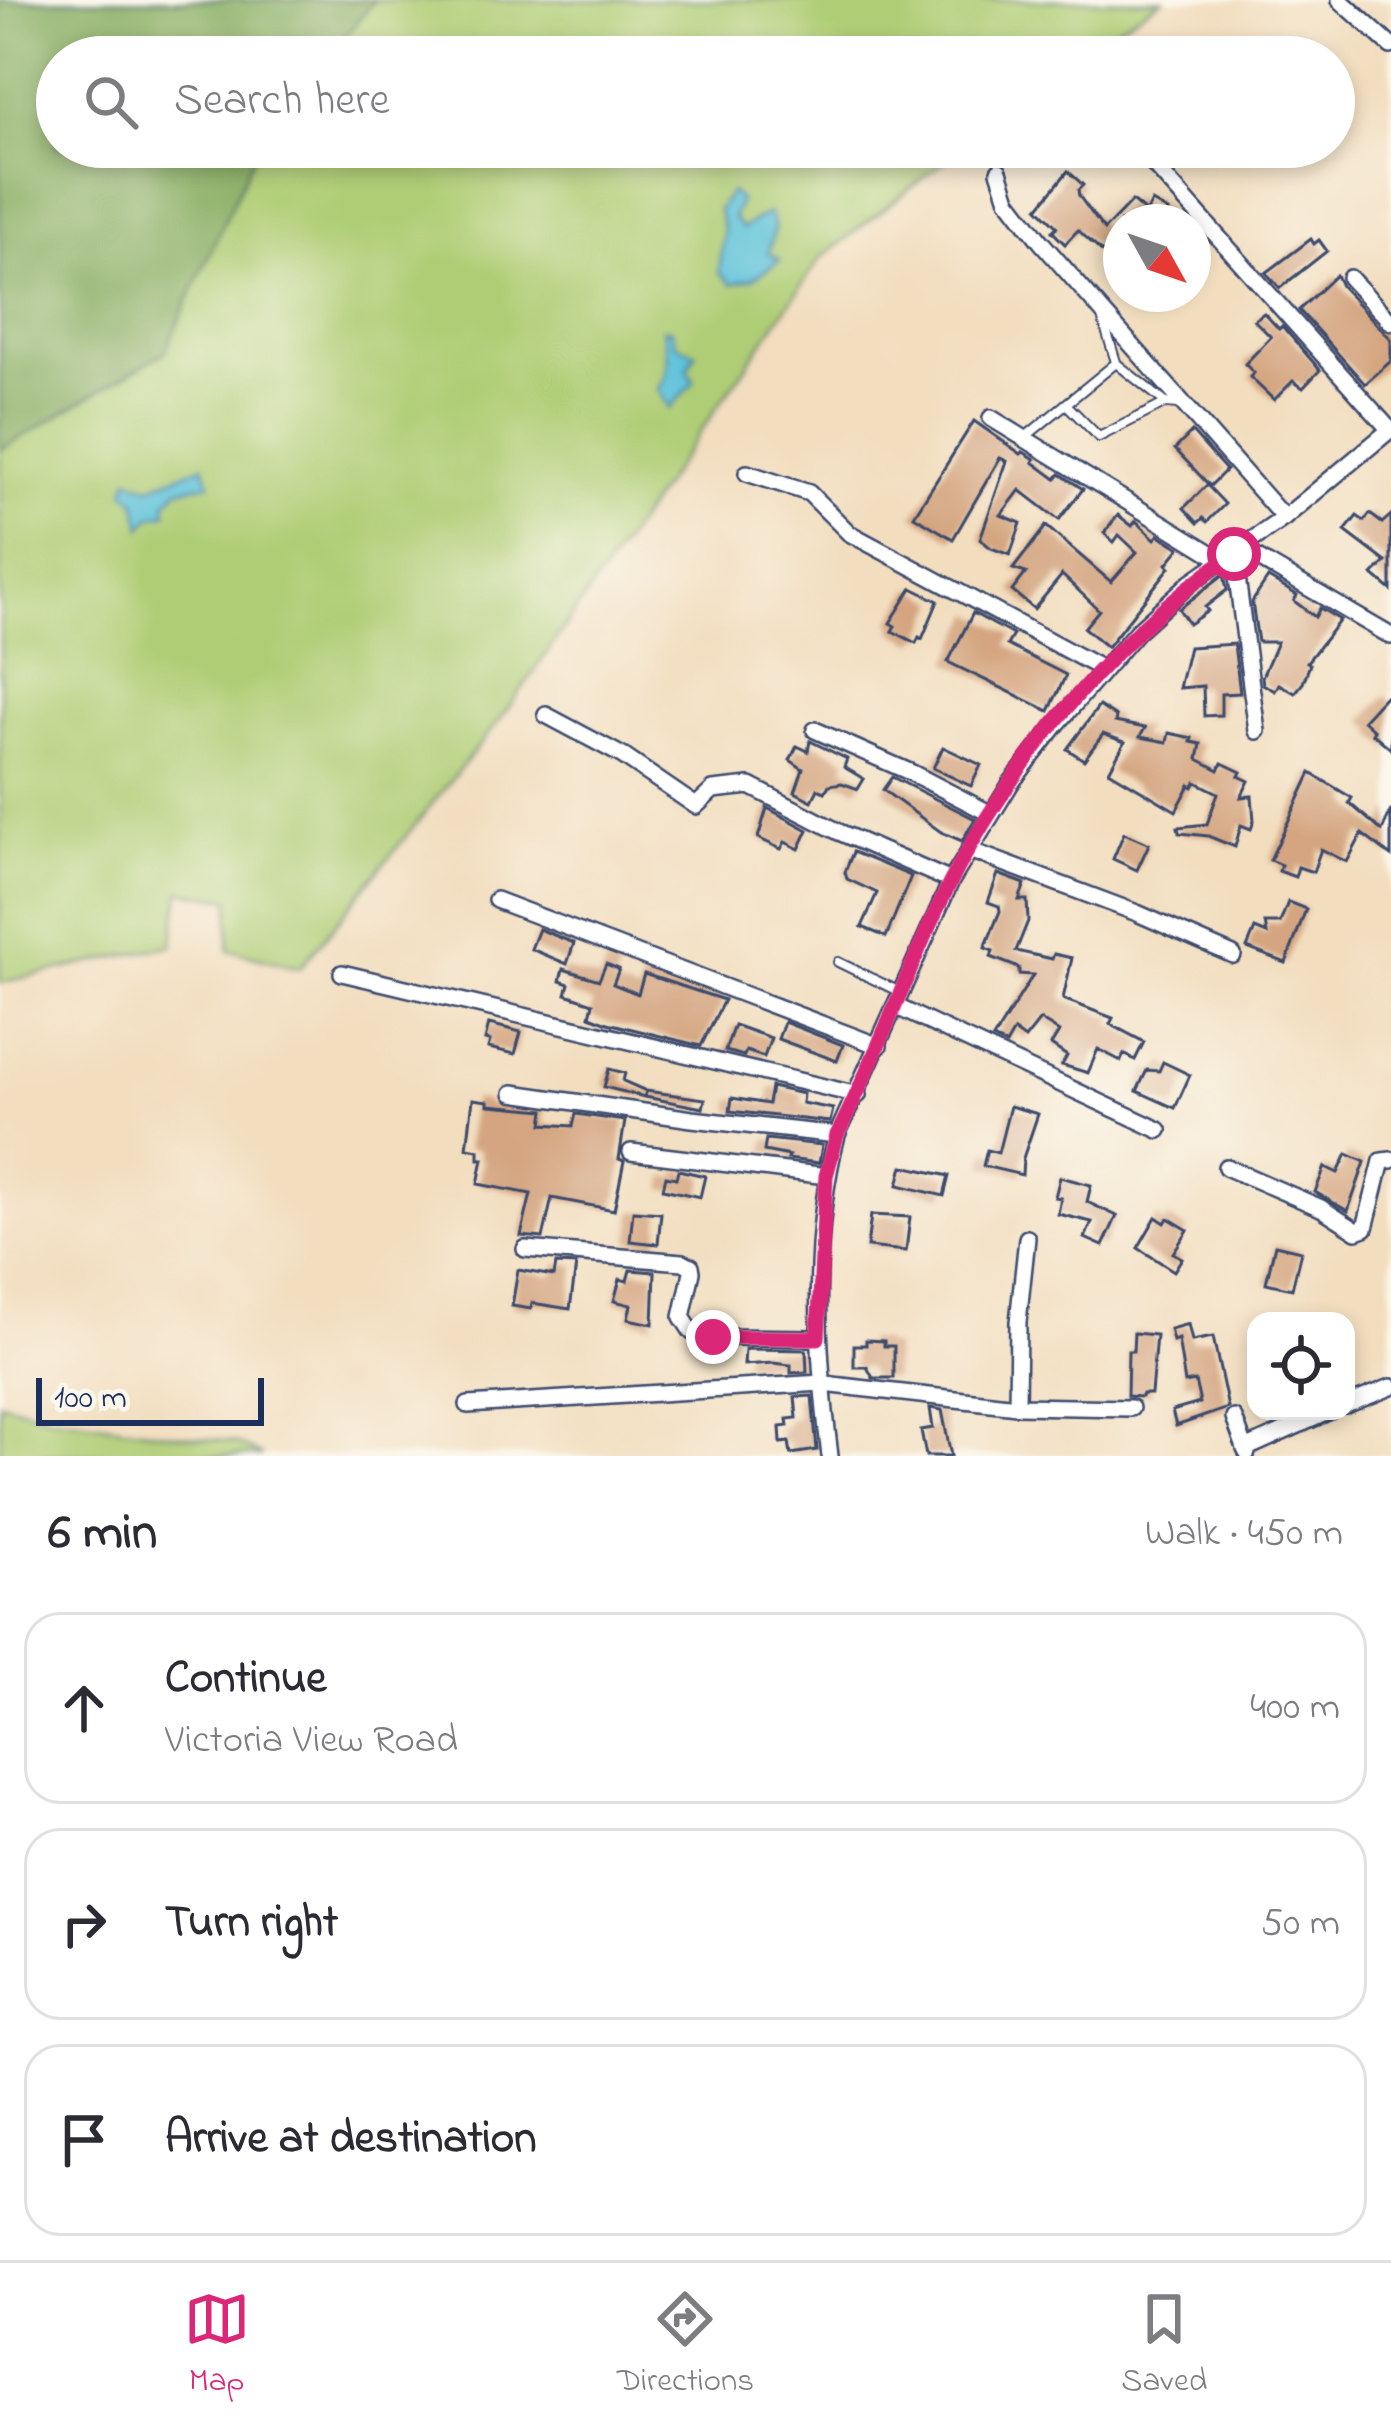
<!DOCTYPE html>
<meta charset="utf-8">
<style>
body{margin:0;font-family:"Indie Flower",sans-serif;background:#f2f2f3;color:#2b2b33}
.controls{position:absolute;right:36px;bottom:36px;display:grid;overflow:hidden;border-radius:24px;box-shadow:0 6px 18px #0003}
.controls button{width:108px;height:108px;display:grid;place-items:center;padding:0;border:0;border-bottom:3px solid #e1e1e2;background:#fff;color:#2b2b33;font:60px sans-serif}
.compass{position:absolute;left:1103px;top:204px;width:108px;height:108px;border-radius:50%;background:#fff;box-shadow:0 6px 18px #0003;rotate:130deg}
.scale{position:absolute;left:36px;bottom:30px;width:228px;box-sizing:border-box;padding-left:12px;border:6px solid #1b2f5e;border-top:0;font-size:33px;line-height:42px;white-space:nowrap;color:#1b2f5e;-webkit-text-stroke:9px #fbf7ec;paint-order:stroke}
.stop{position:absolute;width:36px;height:36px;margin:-27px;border:9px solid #db2777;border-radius:50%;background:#fff}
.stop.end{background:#db2777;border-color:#fff;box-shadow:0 3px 12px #0008}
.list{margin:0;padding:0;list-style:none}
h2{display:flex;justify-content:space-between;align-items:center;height:156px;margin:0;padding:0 48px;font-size:51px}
h2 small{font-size:39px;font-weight:400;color:#7c7c81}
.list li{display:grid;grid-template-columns:78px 1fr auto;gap:36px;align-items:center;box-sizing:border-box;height:192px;margin:0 24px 24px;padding:0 24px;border:3px solid #e1e1e2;border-radius:36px}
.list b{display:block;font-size:45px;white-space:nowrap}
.list p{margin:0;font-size:39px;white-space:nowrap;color:#7c7c81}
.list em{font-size:39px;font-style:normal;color:#7c7c81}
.icon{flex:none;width:66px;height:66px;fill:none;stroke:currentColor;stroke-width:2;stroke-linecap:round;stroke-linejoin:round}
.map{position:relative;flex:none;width:1391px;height:1456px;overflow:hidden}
.search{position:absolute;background:#fff;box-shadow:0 6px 18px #0003;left:36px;right:36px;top:36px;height:132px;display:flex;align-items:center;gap:30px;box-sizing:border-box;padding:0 42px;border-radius:66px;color:#7c7c81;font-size:45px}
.sheet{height:804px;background:#fff}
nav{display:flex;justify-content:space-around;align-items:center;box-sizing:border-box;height:168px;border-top:3px solid #e1e1e2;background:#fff;font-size:33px;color:#7c7c81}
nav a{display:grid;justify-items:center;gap:6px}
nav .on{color:#db2777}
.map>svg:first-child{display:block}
.green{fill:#afcd75;stroke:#657e6a;stroke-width:3}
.forest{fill:#8bb066;stroke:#537062;stroke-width:3}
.water{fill:#5dc2da;stroke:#3c789c;stroke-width:3}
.building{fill:#d4a580}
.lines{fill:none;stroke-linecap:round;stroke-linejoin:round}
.lane-casing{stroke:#3b496c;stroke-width:12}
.street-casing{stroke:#3b496c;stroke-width:20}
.lane{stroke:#fff;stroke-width:8}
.street{stroke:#fff;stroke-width:15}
.route{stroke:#db2777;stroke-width:15}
</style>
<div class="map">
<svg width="1391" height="1456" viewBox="0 0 1391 1456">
<rect width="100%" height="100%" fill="#fbf7ec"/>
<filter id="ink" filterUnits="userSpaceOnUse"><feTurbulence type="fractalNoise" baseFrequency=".00833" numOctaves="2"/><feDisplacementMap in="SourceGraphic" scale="24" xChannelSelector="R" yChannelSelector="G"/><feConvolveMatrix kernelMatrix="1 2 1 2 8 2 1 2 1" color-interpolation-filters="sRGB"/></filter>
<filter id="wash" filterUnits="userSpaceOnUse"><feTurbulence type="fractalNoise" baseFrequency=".004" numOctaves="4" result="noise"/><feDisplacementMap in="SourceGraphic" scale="48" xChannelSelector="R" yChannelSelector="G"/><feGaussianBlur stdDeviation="2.7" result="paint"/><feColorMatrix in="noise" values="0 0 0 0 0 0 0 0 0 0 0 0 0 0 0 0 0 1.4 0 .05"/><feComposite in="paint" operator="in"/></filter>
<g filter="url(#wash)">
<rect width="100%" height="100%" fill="#f2ddbe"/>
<!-- green -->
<g class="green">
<polygon points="0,0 1162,0 1111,31 1078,57 57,57 57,147 963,147 821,258 505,713 300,968 229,950 230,899 180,891 173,945 0,983"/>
<polygon points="0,1402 49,1416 236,1443 262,1456 0,1456"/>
</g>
<!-- forest -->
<polygon class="forest" points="0,0 375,0 327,57 57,57 57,147 258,147 165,352 0,450"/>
<!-- water -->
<g class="water">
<polygon points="731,192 740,201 733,217 742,228 769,213 775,228 768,253 780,260 754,278 732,284 719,272 724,231 718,209"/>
<path d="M663,329L672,330L676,344L696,353L688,369L694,382L670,408L658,389C672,373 668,349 663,329Z"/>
<polygon points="204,465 210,484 179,489 166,503 167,513 152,516 142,528 136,500 125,492 129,478 149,487"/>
</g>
<g id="blocks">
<!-- building -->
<g class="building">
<polygon points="1068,171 1083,185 1078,190 1079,196 1104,230 1132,201 1146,213 1152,202 1168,211 1162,222 1121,222 1121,270 1078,230 1065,244 1052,231 1057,227 1038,208"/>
<polygon points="1311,239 1314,244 1319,240 1327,251 1280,288 1266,273"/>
<polygon points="1336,275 1341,286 1391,339 1391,361 1365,384 1299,310"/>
<polygon points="1264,313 1279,329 1282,326 1320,370 1303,388 1293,381 1274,400 1250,377 1254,373 1245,364 1271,337 1254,320"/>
<polygon points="974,421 1021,454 1023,452 1035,459 1033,462 1056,479 1060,474 1083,489 1059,520 1020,490 1001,515 1021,523 1010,555 991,548 980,539 1007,461 1000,458 953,539 914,516"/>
<polygon points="1192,432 1226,470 1210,486 1175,449"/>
<polygon points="1207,485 1225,504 1207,522 1203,518 1198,523 1184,508"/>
<polygon points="1370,514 1382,523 1391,515 1391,590 1373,575 1386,562 1345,531 1357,516 1364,521"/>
<polygon points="1118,515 1132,526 1136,521 1155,539 1159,535 1180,548 1167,564 1170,567 1107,647 1084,628 1099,610 1062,575 1034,609 1012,591 1026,573 1013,569 1046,526 1111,582 1137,552 1119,535 1114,542 1104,533"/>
<polygon points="1224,574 1227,590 1205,607 1208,611 1189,624 1179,609"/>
<polygon points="1268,578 1297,595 1294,601 1315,617 1320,608 1340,620 1307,662 1310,664 1303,683 1295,693 1279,684 1275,691 1263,684 1262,677 1277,642 1258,642 1252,602"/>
<polygon points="912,588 938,601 922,639 919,637 916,643 892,631 895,626 890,623"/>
<polygon points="973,613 1013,635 1007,645 1066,675 1049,711 948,662"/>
<polygon points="1234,644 1240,693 1221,694 1221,715 1204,716 1203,686 1179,688 1189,647"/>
<polygon points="1385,696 1391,701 1391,749 1372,733 1374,730 1363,720"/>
<polygon points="1099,706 1116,717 1115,722 1145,728 1140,737 1167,742 1169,733 1192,738 1191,742 1201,744 1198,759 1219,770 1222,763 1241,772 1239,776 1249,781 1241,797 1252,796 1254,821 1251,829 1241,825 1235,847 1208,836 1179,833 1178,827 1207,824 1218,793 1196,782 1193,787 1190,785 1176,811 1109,771 1125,742 1103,734 1084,760 1067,749"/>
<polygon points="810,741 847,759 844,767 864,779 858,789 842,783 829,785 825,792 818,789 812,801 795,792 803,769 790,760 797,746 808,751"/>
<polygon points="943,747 981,765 971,786 933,768"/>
<polygon points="1311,773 1352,798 1349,803 1382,831 1391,810 1391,856 1362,834 1347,862 1321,849 1313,872 1298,867 1295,877 1279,871 1281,865 1270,860"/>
<polygon points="892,777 975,819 962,841 941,832 883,790"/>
<polygon points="767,808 808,830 799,849 785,842 781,849 758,838"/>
<polygon points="1124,833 1149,844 1137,870 1113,859"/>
<polygon points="853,852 911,876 886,937 862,927 877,893 847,879 845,872"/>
<polygon points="998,874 1025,884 1019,900 1027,900 1028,921 1016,951 1052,959 1054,954 1072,958 1063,999 1113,1018 1110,1024 1144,1042 1135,1060 1124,1054 1121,1061 1098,1049 1088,1073 1062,1065 1067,1056 1051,1045 1059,1032 1040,1020 1025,1039 1014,1031 1006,1045 993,1039 1033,975 1019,974 1019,968 991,957 993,951 985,948 1000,911 999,906 988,902"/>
<polygon points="1288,902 1306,909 1286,963 1247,948 1255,929 1267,934 1265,923 1280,923"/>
<polygon points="539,929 574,943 567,964 531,949"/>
<polygon points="606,964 619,969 613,984 638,994 644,974 724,1000 701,1046 608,1023 590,1016 593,1003 566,994 569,984 560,981 563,969 599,980"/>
<polygon points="784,1022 843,1045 837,1061 778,1039"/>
<polygon points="489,1024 521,1032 515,1054 488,1048 490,1041 485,1040"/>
<polygon points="734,1025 771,1038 764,1057 746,1051 744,1056 725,1051"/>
<polygon points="1163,1062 1190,1075 1175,1108 1137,1091 1147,1070 1159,1071"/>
<polygon points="609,1069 625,1073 623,1081 646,1091 705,1099 703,1108 645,1097 646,1092 644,1097 604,1087"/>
<polygon points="771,1087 803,1094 802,1103 833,1109 830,1122 730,1111 732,1098 768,1104"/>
<polygon points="473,1099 488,1101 488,1105 545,1110 543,1124 573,1126 576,1114 625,1121 619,1159 624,1161 614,1210 552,1198 543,1238 521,1236 531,1194 478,1184 483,1159 479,1159 479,1150 467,1148"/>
<polygon points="1010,1106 1038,1114 1023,1158 1022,1175 983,1166 987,1150 998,1153"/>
<polygon points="766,1139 822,1145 819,1163 788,1159 789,1156 764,1151"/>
<polygon points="1347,1154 1365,1162 1348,1211 1315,1192 1325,1167 1338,1173"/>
<polygon points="903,1166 949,1176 944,1196 898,1185"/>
<polygon points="678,1170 705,1176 700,1197 663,1189 666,1176 676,1178"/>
<polygon points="1060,1177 1091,1185 1087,1202 1117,1216 1103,1246 1085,1238 1092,1222 1058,1214 1061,1198 1055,1197"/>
<polygon points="633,1211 661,1213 658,1244 630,1241"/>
<polygon points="871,1215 910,1217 906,1251 867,1247"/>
<polygon points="1156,1217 1165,1223 1168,1218 1188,1230 1173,1253 1182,1258 1174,1271 1138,1248"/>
<polygon points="1275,1245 1301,1251 1292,1289 1266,1283"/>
<polygon points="556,1264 576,1265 570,1309 532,1303 531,1309 512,1306 518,1270 554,1276"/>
<polygon points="630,1270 655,1272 653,1324 628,1319 631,1305 614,1301 620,1279 627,1281"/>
<polygon points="1188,1324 1192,1341 1213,1337 1228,1408 1176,1426 1172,1411 1200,1403 1195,1381 1185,1383 1178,1339 1173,1341 1170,1329"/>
<polygon points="1134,1333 1156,1335 1151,1394 1142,1394 1141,1397 1127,1396 1128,1351 1133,1351"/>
<polygon points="866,1340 884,1341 884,1346 894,1346 894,1378 873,1378 867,1367 854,1367 854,1345 866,1345"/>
<polygon points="745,1349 806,1350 807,1372 791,1373 791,1365 773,1363 744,1365"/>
<polygon points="812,1396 817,1450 791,1454 789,1442 781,1443 780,1427 788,1426 787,1419 797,1418 795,1397"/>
<polygon points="930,1408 942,1410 951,1456 926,1456 921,1430 933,1428"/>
</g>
</g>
</g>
<g filter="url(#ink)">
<use href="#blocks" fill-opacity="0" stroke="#3b496c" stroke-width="3"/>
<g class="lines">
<!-- lane casing -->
<g class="lane-casing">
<g id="lane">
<polyline points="1101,314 1116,362"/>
<polyline points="1066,404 1099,437 1166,403"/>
<polyline points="1024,438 1116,363 1166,403 1178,404"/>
<polyline points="838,962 902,993"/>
</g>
</g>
<!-- street casing -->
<g class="street-casing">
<g id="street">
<polyline points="1340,0 1391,46"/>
<polyline points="1138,147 1390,430"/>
<polyline points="999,171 1008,199 1041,242 1284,518"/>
<polyline points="1350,278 1391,322"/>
<polyline points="991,418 1224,561"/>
<polyline points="747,473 809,493 849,533 1102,669"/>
<polyline points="1242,549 1391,636"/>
<polyline points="1234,554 1257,731"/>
<polyline points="546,715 623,756 696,806 713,790 750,786 839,832 951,881"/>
<polyline points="815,730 912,773 991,814"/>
<polyline points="969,850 1137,913 1233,955"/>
<polyline points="496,900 879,1046"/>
<polyline points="342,973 858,1095"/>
<polyline points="897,1007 1159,1130"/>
<polyline points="513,1093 692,1119 837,1135"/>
<polyline points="631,1152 827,1176"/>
<polyline points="1226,1167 1321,1208 1357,1231 1365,1228 1382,1161 1391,1160"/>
<polyline points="525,1249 683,1262 691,1266 692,1272 682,1317 692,1332 713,1337 817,1338"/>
<polyline points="824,1384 1017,1406 1131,1408"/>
<polyline points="468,1405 822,1383"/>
<polyline points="1346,1405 1391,1387"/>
<polyline points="1017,1406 1018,1322 1027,1238"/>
<polyline points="1234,1418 1247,1453"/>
<polyline points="1245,1449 1330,1411"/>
<path d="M830,1456C817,1352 810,1239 837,1135L951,881L1011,783L1058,723L1137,631L1191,582L1284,518L1391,429"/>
</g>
</g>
<!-- lane -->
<use href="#lane" class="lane"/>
<!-- street -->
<use href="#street" class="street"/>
</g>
</g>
<g class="lines" filter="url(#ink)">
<!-- route -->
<path class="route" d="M713,1337L818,1338L826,1176L837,1135C871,1069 896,1001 926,933C991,787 1101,644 1234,554"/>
</g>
</svg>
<div class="controls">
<button><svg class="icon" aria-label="locate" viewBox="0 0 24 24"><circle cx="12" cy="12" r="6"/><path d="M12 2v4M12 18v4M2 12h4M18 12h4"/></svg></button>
</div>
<svg class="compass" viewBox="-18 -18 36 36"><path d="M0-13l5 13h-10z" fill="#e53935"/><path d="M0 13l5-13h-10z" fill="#7c7c81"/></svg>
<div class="scale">100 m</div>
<div class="stop" style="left:1234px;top:554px"></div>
<div class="stop end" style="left:713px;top:1337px"></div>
<div class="search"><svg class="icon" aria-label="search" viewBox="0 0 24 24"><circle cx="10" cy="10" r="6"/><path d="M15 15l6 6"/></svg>Search here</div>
</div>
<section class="sheet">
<h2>6 min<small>Walk · 450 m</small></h2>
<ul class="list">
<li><svg class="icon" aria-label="ahead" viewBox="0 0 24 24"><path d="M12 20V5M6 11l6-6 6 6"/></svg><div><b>Continue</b><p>Victoria View Road</p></div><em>400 m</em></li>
<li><svg class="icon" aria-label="right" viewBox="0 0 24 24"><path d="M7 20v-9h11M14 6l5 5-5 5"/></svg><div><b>Turn right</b></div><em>50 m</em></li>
<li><svg class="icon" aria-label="arrive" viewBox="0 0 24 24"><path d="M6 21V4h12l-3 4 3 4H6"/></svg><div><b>Arrive at destination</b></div></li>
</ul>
</section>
<nav>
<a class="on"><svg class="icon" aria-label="map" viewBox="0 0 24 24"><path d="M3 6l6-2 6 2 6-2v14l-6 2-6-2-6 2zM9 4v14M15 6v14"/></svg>Map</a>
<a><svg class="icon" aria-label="directions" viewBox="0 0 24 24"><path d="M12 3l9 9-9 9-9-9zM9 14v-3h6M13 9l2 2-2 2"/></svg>Directions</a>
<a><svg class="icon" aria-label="saved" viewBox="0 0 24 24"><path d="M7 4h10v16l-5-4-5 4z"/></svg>Saved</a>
</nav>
